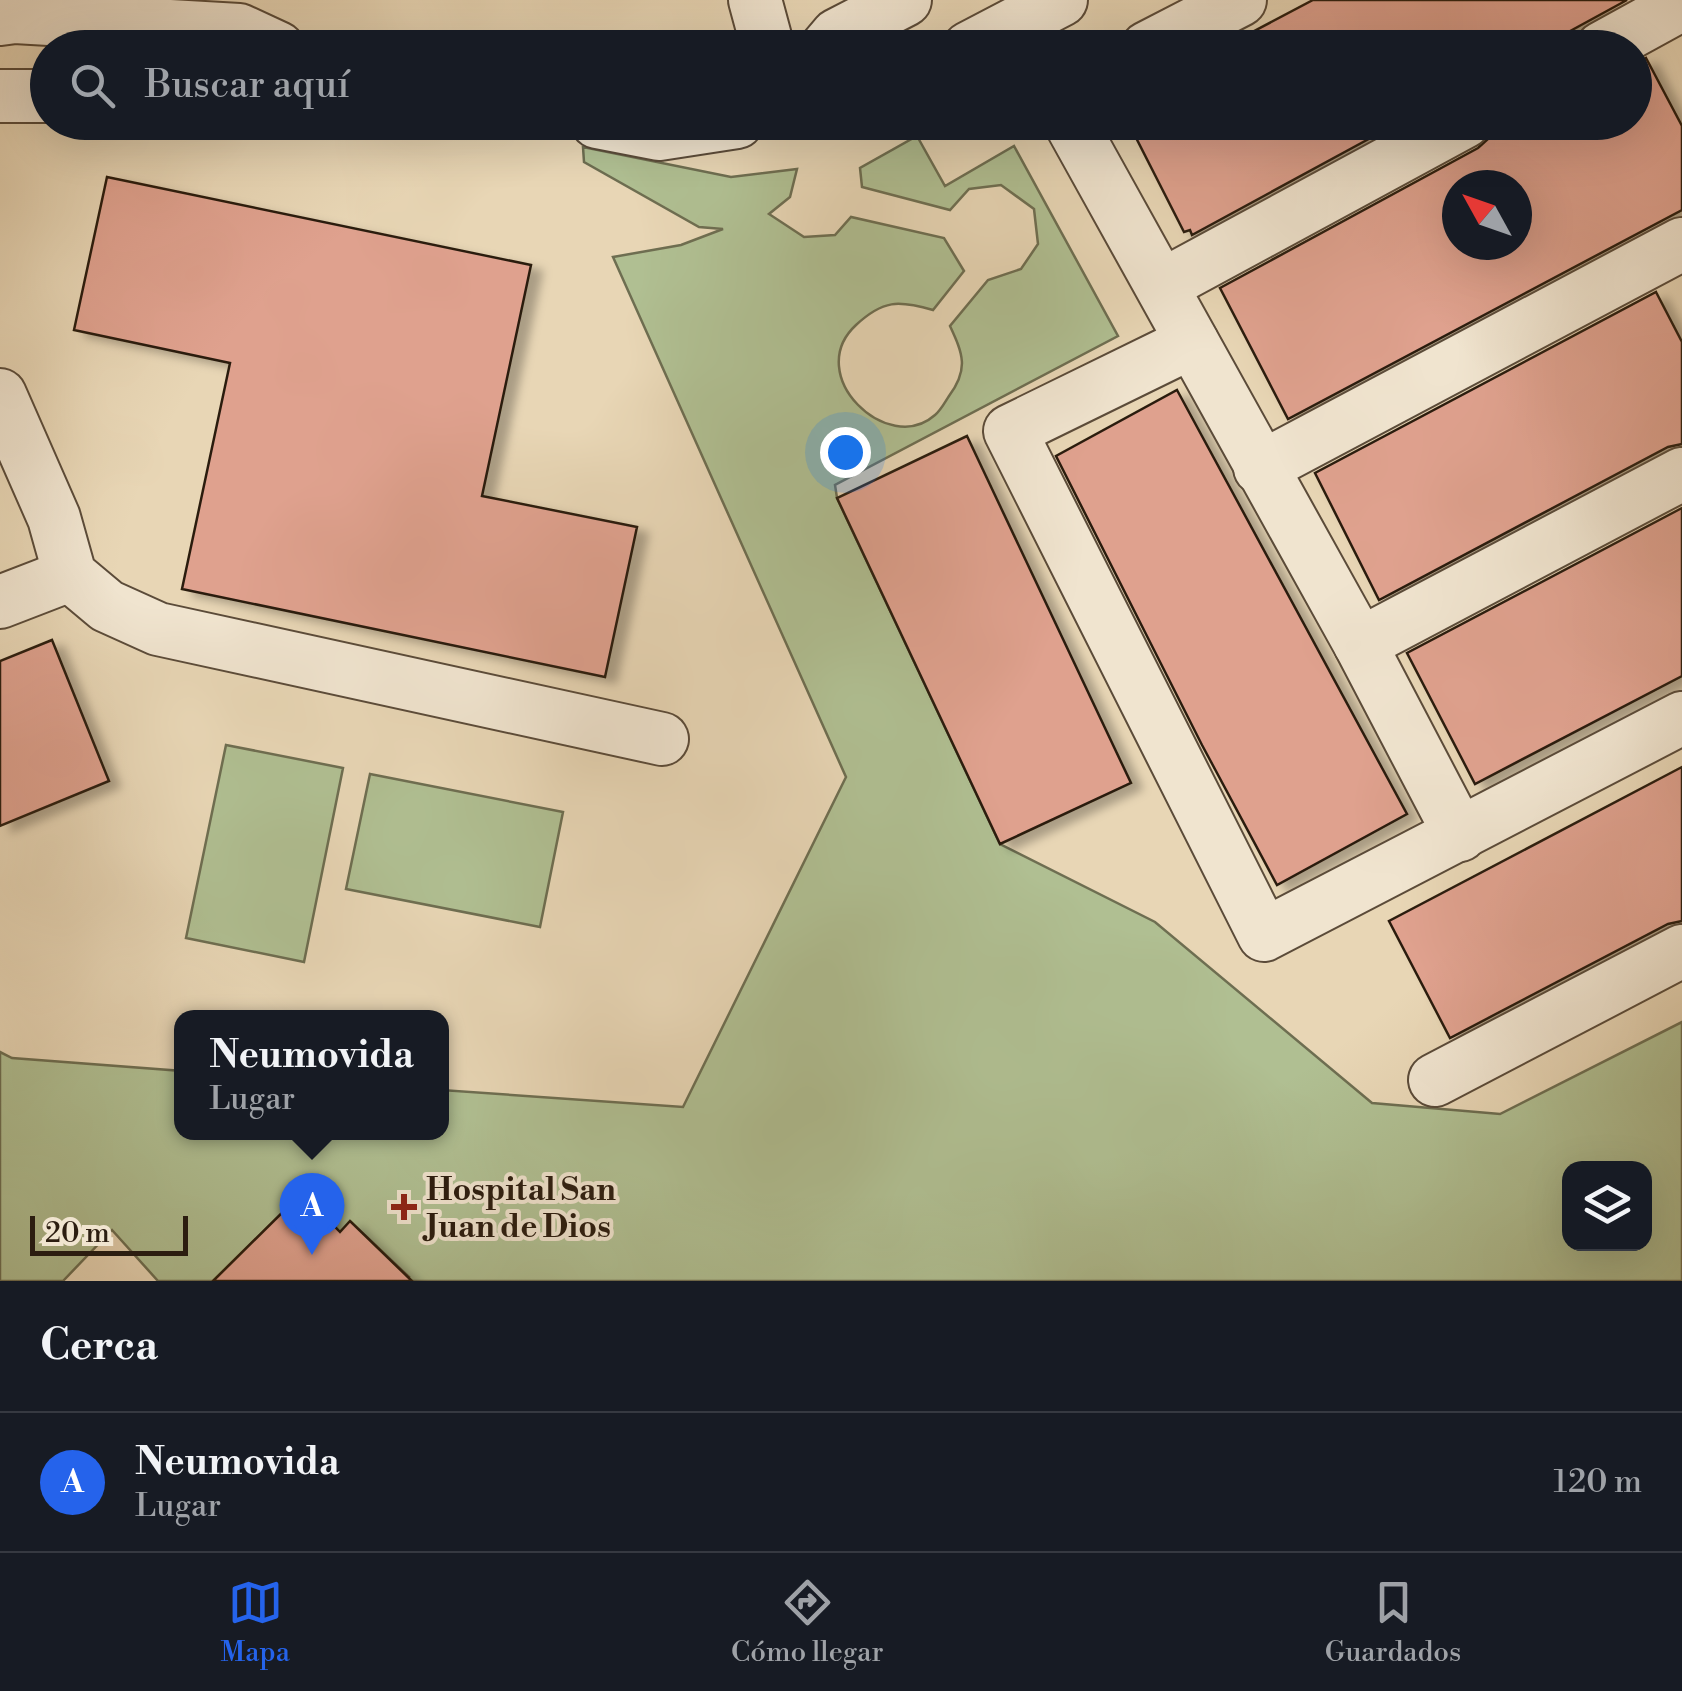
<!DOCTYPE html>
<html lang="es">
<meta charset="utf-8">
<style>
body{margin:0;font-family:"Libre Bodoni",serif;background:#20242c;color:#f1f3f6}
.controls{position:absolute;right:30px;bottom:30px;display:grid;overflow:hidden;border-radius:20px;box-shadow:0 10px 40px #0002}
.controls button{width:90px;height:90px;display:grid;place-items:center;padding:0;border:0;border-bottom:2px solid #363941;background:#171b24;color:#f1f3f6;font:50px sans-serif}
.compass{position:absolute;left:1442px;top:170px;width:90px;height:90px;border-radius:50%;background:#171b24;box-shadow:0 10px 40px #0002;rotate:310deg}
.scale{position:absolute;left:30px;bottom:25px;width:158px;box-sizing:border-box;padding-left:10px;border:5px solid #2c1d10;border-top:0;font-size:28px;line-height:35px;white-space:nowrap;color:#2c1d10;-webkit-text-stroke:8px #f0e4cf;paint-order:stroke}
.you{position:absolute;left:845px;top:452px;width:35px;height:35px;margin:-25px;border:8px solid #fff;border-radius:50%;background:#1a73e8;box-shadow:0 0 0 15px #1a73e833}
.badge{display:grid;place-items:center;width:65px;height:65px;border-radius:50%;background:#2563eb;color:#fff;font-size:32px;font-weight:700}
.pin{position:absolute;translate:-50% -82px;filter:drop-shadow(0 2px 5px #0008)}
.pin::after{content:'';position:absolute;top:52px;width:35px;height:30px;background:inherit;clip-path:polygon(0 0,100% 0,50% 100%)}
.popup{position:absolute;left:174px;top:1010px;width:275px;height:130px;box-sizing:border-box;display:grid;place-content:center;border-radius:20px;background:#171b24;filter:drop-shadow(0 2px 8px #0005);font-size:32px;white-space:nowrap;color:#9ea1a6}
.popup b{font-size:38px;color:#f1f3f6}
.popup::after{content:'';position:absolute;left:50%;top:100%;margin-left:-20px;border:20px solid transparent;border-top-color:#171b24}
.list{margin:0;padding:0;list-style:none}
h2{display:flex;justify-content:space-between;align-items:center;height:130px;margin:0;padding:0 40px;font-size:42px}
h2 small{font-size:32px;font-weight:400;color:#9ea1a6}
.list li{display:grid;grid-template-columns:65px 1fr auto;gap:30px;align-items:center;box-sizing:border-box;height:140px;padding:0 40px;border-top:2px solid #363941}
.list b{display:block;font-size:38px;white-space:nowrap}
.list p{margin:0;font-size:32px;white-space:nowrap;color:#9ea1a6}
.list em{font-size:32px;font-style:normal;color:#9ea1a6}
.icon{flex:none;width:55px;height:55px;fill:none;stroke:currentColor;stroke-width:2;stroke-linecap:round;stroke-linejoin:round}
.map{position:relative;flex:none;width:1682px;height:1281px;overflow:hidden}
.search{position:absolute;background:#171b24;box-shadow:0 10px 40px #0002;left:30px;right:30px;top:30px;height:110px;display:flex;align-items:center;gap:25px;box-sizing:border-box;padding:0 35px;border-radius:55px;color:#9ea1a6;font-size:38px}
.sheet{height:270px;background:#171b24}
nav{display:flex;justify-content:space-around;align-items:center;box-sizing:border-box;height:140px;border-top:2px solid #363941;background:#171b24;font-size:28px;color:#9ea1a6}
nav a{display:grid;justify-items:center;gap:5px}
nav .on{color:#2563eb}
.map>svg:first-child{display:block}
.green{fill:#b0bf92;stroke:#6e6e51;stroke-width:2.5;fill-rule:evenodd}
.building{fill:#dfa18e;stroke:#2c1d10;stroke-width:2.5;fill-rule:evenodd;filter:url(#shadow)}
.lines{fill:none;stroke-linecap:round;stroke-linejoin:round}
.minor-casing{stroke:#5b4b39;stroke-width:56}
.minor{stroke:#f0e4cf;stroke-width:52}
.poi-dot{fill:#8f2418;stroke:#f0e4cf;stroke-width:4}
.labels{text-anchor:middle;stroke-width:8;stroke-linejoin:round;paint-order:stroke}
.poi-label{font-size:32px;font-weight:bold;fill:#2c1d10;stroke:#f0e4cf;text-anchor:start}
</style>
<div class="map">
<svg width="1682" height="1281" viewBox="0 0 1682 1281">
<defs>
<filter id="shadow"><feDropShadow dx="11" dy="6" stdDeviation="5" flood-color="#0004"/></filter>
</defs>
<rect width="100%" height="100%" fill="#e8d6b5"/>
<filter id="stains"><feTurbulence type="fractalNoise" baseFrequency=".002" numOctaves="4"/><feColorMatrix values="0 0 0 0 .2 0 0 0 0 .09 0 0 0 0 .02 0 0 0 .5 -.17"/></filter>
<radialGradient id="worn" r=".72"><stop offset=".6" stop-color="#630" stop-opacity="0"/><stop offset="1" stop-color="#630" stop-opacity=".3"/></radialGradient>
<!-- green -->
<g class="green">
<path d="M917,136L945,186L1014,146L1118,336L835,485L837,498L1000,844L1155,922L1372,1103L1500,1114L1682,1022V1281H406L409,1277L351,1222L340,1232L302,1193L213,1281H158L112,1230L63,1281H0V1052L12,1058L182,1071V1132H442V1090L683,1107L846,777L613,257L681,245L723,229L699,227L584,162L583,147L731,177L797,169L790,197L769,214L804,237L835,235L851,217L944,238L964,271L933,310C898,300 883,300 856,325C802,375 888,457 935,415C941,410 945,402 949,396C969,369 963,354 950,326L988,280L1021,269L1038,244L1034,209L1001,185L969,189L950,210L862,187L860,168ZM1570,1168H1644V1244H1570Z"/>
<polygon points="226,745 343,768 304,962 186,938"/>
<polygon points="370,774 563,812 540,927 346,889"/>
</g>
<!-- building -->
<g class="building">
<polygon points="1313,0 1627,0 1539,48 1222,48"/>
<path d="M1646,58L1682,126V210L1288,419L1220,288L1478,148L1489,138L1494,122H1634V64ZM1457,185H1517V245H1457Z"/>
<polygon points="1128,122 1400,122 1192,235 1190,230 1184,232"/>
<polygon points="107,177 531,265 482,496 637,527 605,677 182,589 230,363 74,330"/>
<polygon points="1656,292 1682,342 1682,444 1668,447 1379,600 1315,473"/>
<polygon points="1177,390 1407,814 1277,885 1202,745 1056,456"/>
<polygon points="967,436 1131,783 1000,844 837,498"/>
<polygon points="1682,508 1682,676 1475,784 1407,653"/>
<polygon points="52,640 109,781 0,826 0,661"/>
<polygon points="1682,767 1682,921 1668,924 1450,1038 1389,921"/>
<polygon points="302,1193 340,1232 350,1221 412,1281 213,1281"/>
</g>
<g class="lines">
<!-- minor casing -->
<g class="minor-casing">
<g id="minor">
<polyline points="755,0 768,48"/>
<polyline points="0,19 15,17 239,30 278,48"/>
<polyline points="826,48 837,35 905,0"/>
<polyline points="969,48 1061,0"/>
<polyline points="1147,48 1240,0"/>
<polyline points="1602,48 1682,4"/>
<polyline points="0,96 48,96"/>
<polyline points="597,122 659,134 737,122"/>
<polyline points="1070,122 1360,644 1460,835"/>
<polyline points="1163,285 1464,122"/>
<polyline points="1192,342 1010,431 1264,935 1682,718"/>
<polyline points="0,395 54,518 70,575 107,606 158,629 662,739"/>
<polyline points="1260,468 1682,244"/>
<polyline points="0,602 70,575"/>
<polyline points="1360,644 1682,474"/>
<polyline points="1435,1080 1682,951"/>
</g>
</g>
<!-- minor -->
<use href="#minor" class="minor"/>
</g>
<!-- markers -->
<path class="poi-dot" d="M399 1192h10v10h10v10h-10v10h-10v-10h-10v-10h10z"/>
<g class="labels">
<!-- poi labels -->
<g class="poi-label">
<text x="426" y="1200">Hospital San<tspan x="426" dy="37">Juan de Dios</tspan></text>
</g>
</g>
<rect width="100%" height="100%" filter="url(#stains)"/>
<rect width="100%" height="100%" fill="url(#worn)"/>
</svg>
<div class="controls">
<button><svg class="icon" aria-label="layers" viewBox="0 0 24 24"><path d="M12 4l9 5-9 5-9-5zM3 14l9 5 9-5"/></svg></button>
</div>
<svg class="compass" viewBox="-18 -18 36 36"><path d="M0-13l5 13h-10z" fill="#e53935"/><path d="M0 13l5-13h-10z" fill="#9ea1a6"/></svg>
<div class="scale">20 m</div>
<div class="you"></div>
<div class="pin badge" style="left:312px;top:1255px">A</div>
<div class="popup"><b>Neumovida</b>Lugar</div>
<div class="search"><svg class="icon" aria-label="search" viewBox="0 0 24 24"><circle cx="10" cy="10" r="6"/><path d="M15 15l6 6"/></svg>Buscar aquí</div>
</div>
<section class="sheet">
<h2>Cerca<small></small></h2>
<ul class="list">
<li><span class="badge">A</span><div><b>Neumovida</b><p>Lugar</p></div><em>120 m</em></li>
</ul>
</section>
<nav>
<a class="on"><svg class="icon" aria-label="map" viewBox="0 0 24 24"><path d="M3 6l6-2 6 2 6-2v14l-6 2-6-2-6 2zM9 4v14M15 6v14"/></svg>Mapa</a>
<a><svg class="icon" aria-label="directions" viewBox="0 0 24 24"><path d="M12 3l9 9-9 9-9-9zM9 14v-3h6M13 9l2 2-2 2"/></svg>Cómo llegar</a>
<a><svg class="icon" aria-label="saved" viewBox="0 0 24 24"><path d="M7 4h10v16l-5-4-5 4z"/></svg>Guardados</a>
</nav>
